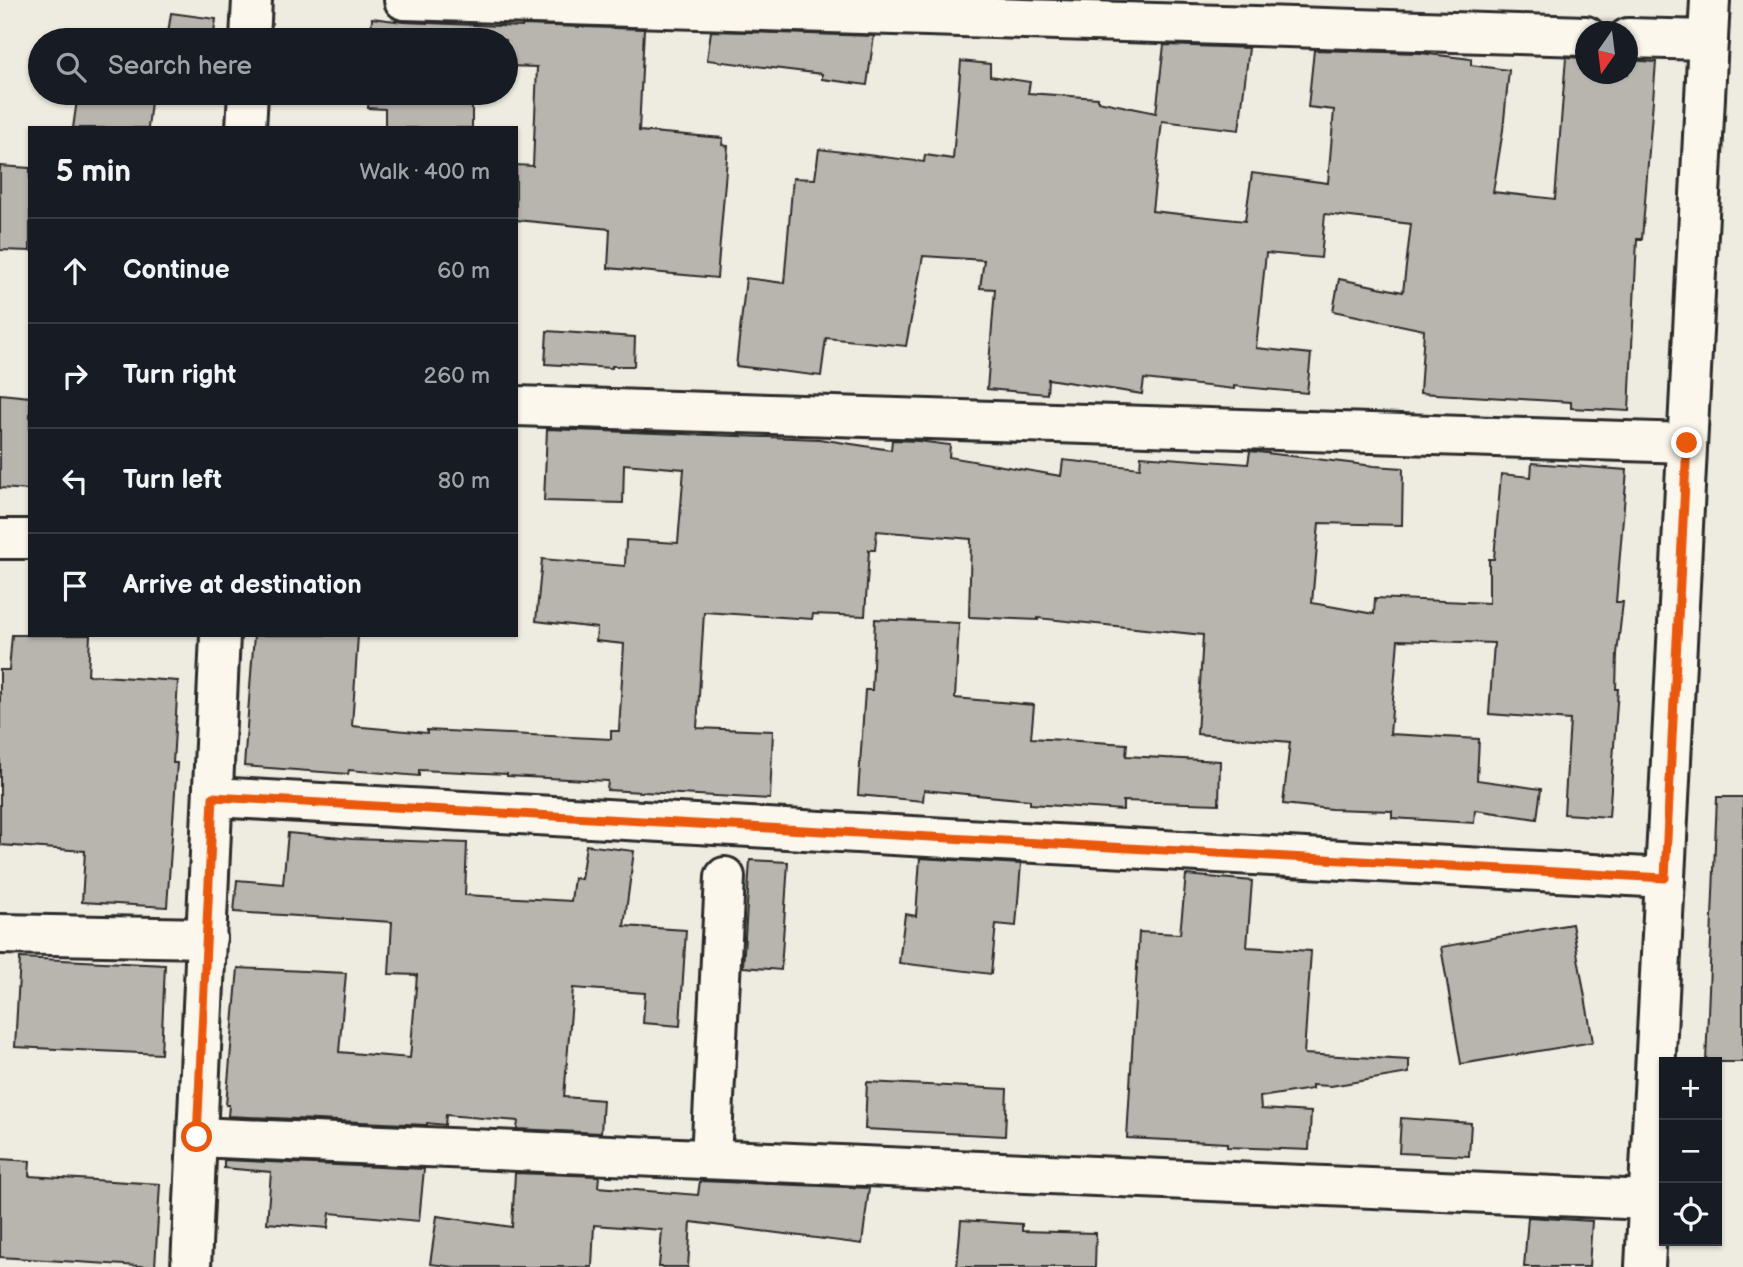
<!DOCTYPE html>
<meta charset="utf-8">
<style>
body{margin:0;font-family:"Balsamiq Sans",sans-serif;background:#242831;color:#f1f3f6}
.controls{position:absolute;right:21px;bottom:21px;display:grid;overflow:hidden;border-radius:0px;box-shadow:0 2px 5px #0004}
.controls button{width:63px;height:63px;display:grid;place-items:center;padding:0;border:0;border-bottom:2px solid #363941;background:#171b24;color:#f1f3f6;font:35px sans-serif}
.compass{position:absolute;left:1575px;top:21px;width:63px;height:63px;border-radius:50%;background:#171b24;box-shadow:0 2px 5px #0004;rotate:194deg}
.stop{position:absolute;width:21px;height:21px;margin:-16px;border:5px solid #ea580c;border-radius:50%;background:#fff}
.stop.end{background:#ea580c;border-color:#fff;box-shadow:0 2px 7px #0008}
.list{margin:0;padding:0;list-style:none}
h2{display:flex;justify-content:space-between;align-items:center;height:91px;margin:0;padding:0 28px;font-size:30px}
h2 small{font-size:23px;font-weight:400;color:#9ea1a6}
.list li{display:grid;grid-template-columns:46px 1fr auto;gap:21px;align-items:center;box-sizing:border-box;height:105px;padding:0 28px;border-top:2px solid #363941}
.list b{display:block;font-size:26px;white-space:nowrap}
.list em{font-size:23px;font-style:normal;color:#9ea1a6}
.icon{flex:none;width:38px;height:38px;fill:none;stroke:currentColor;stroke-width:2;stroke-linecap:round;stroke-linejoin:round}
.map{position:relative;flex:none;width:1743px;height:1267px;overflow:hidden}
.search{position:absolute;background:#171b24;box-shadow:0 2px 5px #0004;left:28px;top:28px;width:490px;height:77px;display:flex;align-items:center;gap:18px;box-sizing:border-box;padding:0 24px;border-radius:38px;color:#9ea1a6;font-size:26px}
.panel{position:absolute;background:#171b24;box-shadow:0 2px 5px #0004;left:28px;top:126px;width:490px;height:511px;border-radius:0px}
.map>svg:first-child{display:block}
.building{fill:#b8b5ae;stroke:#2b2b2b;stroke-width:2}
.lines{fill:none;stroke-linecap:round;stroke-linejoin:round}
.minor-casing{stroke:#2b2b2b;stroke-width:44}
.minor{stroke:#fbf7ec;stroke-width:38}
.route{stroke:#ea580c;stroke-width:9}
</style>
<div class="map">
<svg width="1743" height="1267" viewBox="0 0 1743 1267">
<rect width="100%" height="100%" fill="#eeebe0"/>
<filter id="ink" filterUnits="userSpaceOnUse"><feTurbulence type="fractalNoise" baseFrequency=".0143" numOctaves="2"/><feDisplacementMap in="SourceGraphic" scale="14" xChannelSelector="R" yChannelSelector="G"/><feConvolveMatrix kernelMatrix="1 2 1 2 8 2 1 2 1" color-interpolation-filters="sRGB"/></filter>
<g filter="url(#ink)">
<!-- building -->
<g class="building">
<polygon points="171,13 216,19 213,40 167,40"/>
<polygon points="372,18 403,22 522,27 522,25 644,29 639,131 723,138 722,145 728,146 717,278 608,268 610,229 516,220 516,165 533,166 537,67 506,66 506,40 371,40"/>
<polygon points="711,31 874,36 867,85 822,79 822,74 707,60"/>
<polygon points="1164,45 1249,48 1239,130 1162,121 1152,211 1245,221 1252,173 1328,183 1334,110 1308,107 1314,50 1420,53 1471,59 1471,65 1509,70 1503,130 1493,192 1555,199 1566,57 1586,58 1586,74 1628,74 1628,60 1656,62 1642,239 1637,239 1629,411 1571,408 1571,402 1420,393 1424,330 1333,311 1339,279 1403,292 1411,224 1325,214 1321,258 1266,253 1256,348 1311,354 1307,393 1234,386 1234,389 1144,379 1142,394 1048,379 1047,394 987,389 995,289 980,288 984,260 923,256 906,346 826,338 821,376 736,366 746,278 784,283 793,178 815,179 819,149 924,162 925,155 953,159 961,61 990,64 990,76 1030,82 1028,93 1098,98 1098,101 1156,113"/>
<polygon points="78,93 152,93 148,128 73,128"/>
<polygon points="162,93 206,93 205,99"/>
<polygon points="369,93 472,93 472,128 385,128 385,109 368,108"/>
<polygon points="0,166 30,168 30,251 0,250"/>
<polygon points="547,331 635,337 634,366 612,366 612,368 545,364"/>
<polygon points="0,394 30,397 30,490 0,488"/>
<polygon points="547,429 819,439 891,450 892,440 918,441 950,445 949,457 1061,476 1063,460 1140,468 1141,456 1248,464 1250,451 1374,466 1403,468 1402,525 1319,523 1312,603 1374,614 1375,598 1489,603 1489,559 1494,559 1501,474 1531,477 1532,463 1627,470 1616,602 1623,602 1617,654 1616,689 1618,689 1609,817 1564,814 1570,720 1489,714 1494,643 1398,640 1390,734 1479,739 1477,780 1541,789 1537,819 1475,810 1474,823 1392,818 1392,811 1331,809 1283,804 1290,742 1197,734 1203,635 1038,618 1038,620 969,617 971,539 877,531 875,550 869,550 865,616 813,614 812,619 704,612 697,728 773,731 770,799 607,790 608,781 507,776 507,774 419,770 419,776 349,770 348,774 244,766 254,635 358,635 352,726 427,733 427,730 611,739 611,731 619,731 624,644 596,641 597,628 536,621 542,559 625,566 626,540 678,543 684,469 624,464 623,503 544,501"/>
<polygon points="875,619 959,623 955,698 1034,705 1031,738 1127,744 1126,756 1220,761 1219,804 1123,801 1123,810 1030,804 1030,800 924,790 923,801 858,795 865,690 872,690"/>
<polygon points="12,635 90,635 88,675 178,681 173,763 177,763 167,907 82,902 85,851 0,845 0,670 9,670"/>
<polygon points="1717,797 1743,797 1743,1062 1706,1062"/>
<polygon points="288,833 352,839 467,843 465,895 571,901 574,878 581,879 586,845 634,851 624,926 686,930 680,1026 643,1023 645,993 573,988 564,1097 603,1100 601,1133 517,1129 518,1121 446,1115 445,1125 427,1123 427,1125 228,1116 229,1105 226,1105 238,968 346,973 339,1052 410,1058 417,975 389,974 392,922 234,912 237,880 283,884"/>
<polygon points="920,858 1021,864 1016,926 996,924 991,974 899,963 905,914 916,916"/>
<polygon points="750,860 788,862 781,970 743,967"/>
<polygon points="1186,875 1252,881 1247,947 1311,951 1304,1054 1409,1060 1409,1073 1331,1086 1312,1085 1312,1089 1260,1097 1261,1109 1311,1112 1309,1150 1227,1147 1227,1143 1127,1138 1139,932 1180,934"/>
<polygon points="1572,924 1593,1042 1461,1064 1441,947"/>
<polygon points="20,958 165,965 161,1054 15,1047"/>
<polygon points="867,1082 1007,1089 1005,1136 865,1129"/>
<polygon points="1401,1118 1471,1123 1469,1156 1399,1153"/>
<polygon points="0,1159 30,1161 29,1176 160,1184 155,1267 0,1257"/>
<polygon points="224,1160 424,1169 419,1221 330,1213 328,1228 267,1223 271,1172 224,1168"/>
<polygon points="515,1173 599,1176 598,1187 698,1195 700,1181 869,1188 862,1244 691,1222 688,1267 659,1267 662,1230 594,1225 592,1267 455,1267 430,1264 437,1216 512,1227"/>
<polygon points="1528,1217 1592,1221 1589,1267 1524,1267"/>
<polygon points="961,1220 1022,1224 1022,1231 1096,1233 1095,1267 957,1267"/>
</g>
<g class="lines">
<!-- minor casing -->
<g class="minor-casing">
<g id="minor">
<polyline points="404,0 1586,36"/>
<polyline points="1628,38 1708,40"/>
<polyline points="250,40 252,0"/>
<polyline points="246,128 248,93"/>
<polyline points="516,406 1687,443"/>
<polyline points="0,539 30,539"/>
<polyline points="213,797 1665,878"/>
<polyline points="0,934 207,938"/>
<polyline points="197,1137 1648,1200"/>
<polyline points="711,1159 725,877"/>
<polyline points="191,1267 220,635"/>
<polyline points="1645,1267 1710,0"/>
</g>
</g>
<!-- minor -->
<use href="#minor" class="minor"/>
</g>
</g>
<g class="lines" filter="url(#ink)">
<!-- route -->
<polyline class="route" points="197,1137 213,797 1665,878 1687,443"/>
</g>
</svg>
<div class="controls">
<button>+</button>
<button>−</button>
<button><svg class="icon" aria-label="locate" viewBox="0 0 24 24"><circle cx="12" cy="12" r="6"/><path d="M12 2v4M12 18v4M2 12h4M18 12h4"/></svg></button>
</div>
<svg class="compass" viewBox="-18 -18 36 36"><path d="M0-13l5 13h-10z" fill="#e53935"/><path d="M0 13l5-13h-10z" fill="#9ea1a6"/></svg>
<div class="stop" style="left:197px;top:1137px"></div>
<div class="stop end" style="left:1687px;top:443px"></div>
<div class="search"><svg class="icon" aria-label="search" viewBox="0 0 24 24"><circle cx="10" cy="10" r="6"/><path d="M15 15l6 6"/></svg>Search here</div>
<section class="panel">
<h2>5 min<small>Walk · 400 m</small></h2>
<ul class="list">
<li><svg class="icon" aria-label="ahead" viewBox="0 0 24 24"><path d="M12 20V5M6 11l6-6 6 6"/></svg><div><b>Continue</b></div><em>60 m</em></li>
<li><svg class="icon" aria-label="right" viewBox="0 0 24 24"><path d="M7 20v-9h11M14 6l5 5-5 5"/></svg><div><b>Turn right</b></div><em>260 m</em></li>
<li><svg class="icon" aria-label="left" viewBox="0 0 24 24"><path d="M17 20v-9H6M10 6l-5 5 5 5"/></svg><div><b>Turn left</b></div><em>80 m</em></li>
<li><svg class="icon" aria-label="arrive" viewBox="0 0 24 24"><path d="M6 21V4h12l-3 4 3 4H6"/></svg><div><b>Arrive at destination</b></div></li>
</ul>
</section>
</div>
